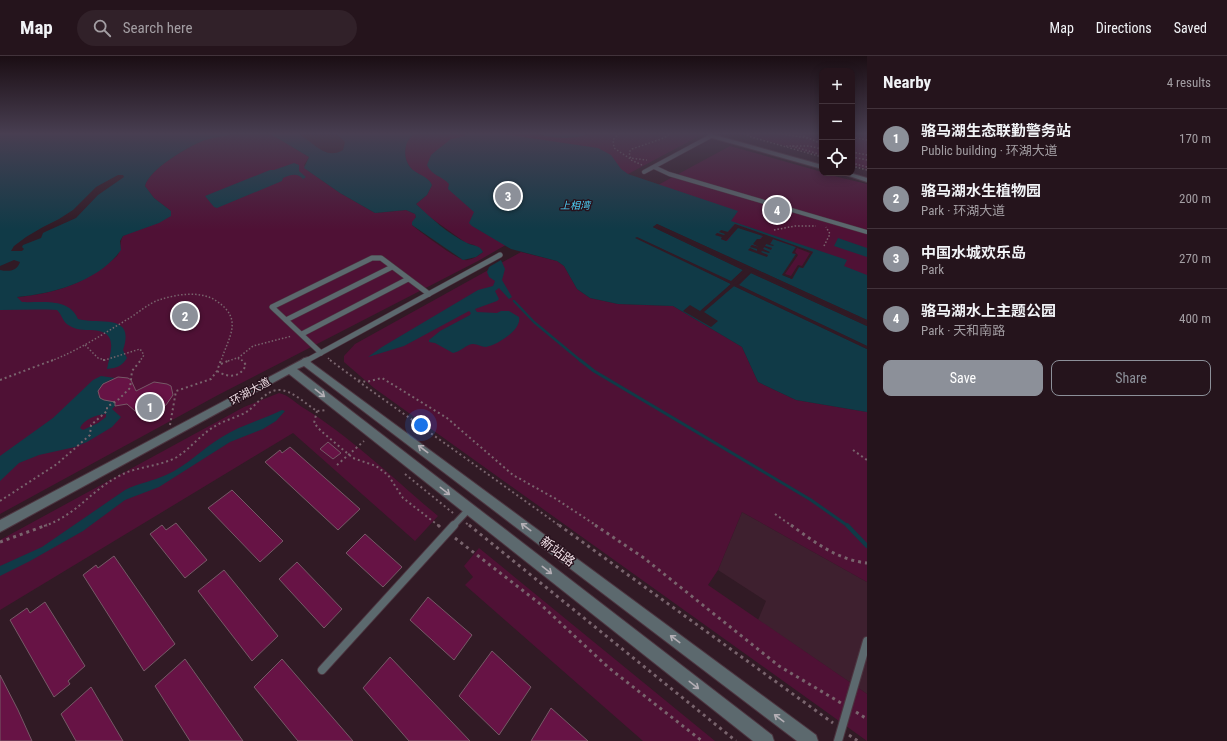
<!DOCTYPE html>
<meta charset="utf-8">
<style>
body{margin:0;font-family:"Roboto Condensed","Noto Sans SC",sans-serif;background:#312129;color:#f1f3f6}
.controls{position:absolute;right:12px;top:12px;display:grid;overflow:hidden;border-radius:8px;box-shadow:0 2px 10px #0003}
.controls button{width:36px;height:36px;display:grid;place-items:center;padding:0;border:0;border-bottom:1px solid #42333b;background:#25141c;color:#f1f3f6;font:20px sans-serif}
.you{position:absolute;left:421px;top:369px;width:14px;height:14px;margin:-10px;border:3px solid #fff;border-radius:50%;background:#1a73e8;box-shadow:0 0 0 6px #1a73e833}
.badge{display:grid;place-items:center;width:26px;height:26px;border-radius:50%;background:#8c9099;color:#fff;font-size:13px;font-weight:700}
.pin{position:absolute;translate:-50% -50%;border:2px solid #fff;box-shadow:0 1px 4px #0006}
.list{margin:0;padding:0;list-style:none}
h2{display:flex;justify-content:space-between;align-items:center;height:52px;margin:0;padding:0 16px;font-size:17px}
h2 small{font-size:13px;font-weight:400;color:#a39ea3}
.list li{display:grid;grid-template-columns:26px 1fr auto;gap:12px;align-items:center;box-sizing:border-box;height:60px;padding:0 16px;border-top:1px solid #42333b}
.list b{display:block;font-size:15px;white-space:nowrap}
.list p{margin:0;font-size:13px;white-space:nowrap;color:#a39ea3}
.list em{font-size:13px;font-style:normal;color:#a39ea3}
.actions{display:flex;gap:8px;padding:12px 16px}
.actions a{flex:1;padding:9px 0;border:1px solid #8c9099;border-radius:8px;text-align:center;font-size:14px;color:#8c9099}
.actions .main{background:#8c9099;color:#fff}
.icon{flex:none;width:22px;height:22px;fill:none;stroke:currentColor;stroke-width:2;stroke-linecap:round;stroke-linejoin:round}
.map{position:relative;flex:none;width:867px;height:685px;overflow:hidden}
header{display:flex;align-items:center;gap:24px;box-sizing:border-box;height:56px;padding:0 20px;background:#25141c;border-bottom:1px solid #42333b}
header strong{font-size:19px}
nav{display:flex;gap:22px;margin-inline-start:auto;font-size:14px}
.search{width:280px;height:36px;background:#312129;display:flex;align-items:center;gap:10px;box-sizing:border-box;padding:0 14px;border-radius:22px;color:#a39ea3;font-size:15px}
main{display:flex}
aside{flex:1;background:#25141c}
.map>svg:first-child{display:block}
.built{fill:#3e202f}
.green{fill:#4f1135}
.water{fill:#103a47;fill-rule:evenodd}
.pier{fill:#311a25;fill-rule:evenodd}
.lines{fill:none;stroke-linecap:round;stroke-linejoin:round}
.stream-far2{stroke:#103a47;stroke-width:2.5}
.stream-far1{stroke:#103a47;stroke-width:3}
.stream{stroke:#103a47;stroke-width:4}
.building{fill:#671345;stroke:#765a67}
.service-far3-casing{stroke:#4c3540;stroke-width:5}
.service-far2-casing{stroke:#4c3540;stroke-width:6}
.service-far1-casing{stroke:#4c3540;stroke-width:8}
.service-casing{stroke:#4c3540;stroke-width:10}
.tertiary-casing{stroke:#4c3540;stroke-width:2}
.path-far2{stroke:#79646d;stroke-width:1.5;stroke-dasharray:1.5 2;stroke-linecap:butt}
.path-far1{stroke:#79646d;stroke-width:2;stroke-dasharray:2 3;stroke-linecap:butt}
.path{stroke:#79646d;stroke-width:3;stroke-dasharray:3 4;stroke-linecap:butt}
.service-far3{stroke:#5c696e;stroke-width:4}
.service-far2{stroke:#5c696e;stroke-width:5}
.service-far1{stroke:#5c696e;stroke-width:6}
.service{stroke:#5c696e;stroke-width:8}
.tertiary{fill:#5c696e;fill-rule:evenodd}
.oneway{stroke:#b4afb5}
.labels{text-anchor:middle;stroke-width:3;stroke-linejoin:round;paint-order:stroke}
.far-water-label{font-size:10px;font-style:italic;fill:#4dd1f8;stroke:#27111c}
.street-label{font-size:11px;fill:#efdee5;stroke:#27111c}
.near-street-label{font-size:13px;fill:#efdee5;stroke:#27111c}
</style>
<header>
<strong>Map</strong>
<div class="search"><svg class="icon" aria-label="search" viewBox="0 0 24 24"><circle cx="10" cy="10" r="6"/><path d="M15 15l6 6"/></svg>Search here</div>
<nav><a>Map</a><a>Directions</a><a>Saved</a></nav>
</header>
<main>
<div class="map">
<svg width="867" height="685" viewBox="0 0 867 685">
<rect width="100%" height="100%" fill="#311a25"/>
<!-- built -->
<polygon class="built" points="742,456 867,526 867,638 758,564 766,545 718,514"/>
<!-- green -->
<g class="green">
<path d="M236,77H269L309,101L304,109L307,114L340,137L375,157L406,154L415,158L416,161L412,169C420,176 455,202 464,204C471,205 478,200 483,196L474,189L466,187L427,159L416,148L427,139L432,129C427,120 416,119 410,111C402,101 404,84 415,77H535L544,80L558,77H705L628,118L478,205L218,339L0,458V244C38,238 67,237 100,213C105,209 112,205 117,200C122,193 119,187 123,180L171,155L154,142L145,130C149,113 189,90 205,84C215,81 226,80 236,77Z"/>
<polygon points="744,77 822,77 822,100 749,80"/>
<polygon points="852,77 867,77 867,113 852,109"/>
<polygon points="730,90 822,116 822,117 867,128 867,248 792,223 721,183 658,129"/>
<polygon points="521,196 557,205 564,210 577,233 590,242 618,248 673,250 742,291 758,326 796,344 867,356 867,526 742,456 718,514 708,529 867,638 867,685 374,332 344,306 344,300 355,288"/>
<path d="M279,337C290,340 293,345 302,351C350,380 395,424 438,460L415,485L293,377L0,554V484L244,351Z"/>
<polygon points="479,492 715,685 643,685 465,529 473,521 464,510"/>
</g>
<!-- water -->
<g class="water">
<path d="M0,77H236C226,80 215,81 205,84C189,90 149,113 145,130L154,142L171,155V160L159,167L123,180L120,185L121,194C99,225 53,238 17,241L22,246C41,247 69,241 78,263C98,269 136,256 123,294L127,302C122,310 117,312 107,313C111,294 119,275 91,274C84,274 76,274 70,270C62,266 63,260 57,254C38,253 19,254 0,254V214C9,216 17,215 20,206L14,204L0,210ZM118,119H123L124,121L98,139L76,162L47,175L43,177L41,182L23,189L22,191L24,193L22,195H11L14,190L26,181L43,171L59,163L73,154L96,131Z"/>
<path d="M269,77C277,77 291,75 298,78C313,85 325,105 343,94L345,86L336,77H415C404,84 402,101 410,111C415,118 429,120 432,129L427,139L416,148C431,162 448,178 467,187C473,190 480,189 483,196L476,201L463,204L412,169V166L416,161L415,158L406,154L375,157L340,137L304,112L309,101Z"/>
<path d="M467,77H496L598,92L611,99L621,113L628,118L738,155L731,165L847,204L844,210L867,219V264L657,168L653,171L743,214L731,226L637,181L731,228L701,255L734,230L867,293V356L796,344L758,326L742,291L673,250L618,248L590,242L577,233L564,210L557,205L511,193L472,170L469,167L474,156L448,133L449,128C442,120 432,120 427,109L431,99L437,94L451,83L465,80ZM735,168L813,196L803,212L799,211L792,223L783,219L796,198L792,197L796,191L773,183L770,188H766L765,190L772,192L764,191L763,193L769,196L762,194L760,197L767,199L748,194L757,195L758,193L751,190L752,189L759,191V190L754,188L763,180L738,171L727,185L721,183L722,181L716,179L717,177L724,180Z"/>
<path d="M535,77H592C569,84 557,83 535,77Z"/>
<path d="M294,107L299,109V115L306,121L303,123C297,116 290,119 283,122L282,125L217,152L214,151L205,140L270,114H274Z"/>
<polygon points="838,182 867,192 867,201 834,190"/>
<path d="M501,204L505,213L502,224L512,241L509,243L499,232L495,235L499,243L497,245L475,253L477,256L497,257L501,255H509L519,261C522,274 497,289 486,291C481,291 478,288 473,288C467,288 460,296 453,297L435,287L429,286V284L440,275L470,259L471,257L469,255L404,290L368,301L382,291L478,234L493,230L495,225L489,221L487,216L489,211Z"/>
<polygon points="751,217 867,270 867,290 738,229"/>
<path d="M101,320L115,322C106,325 98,330 98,339L104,344L115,345V350L112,353L121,361L112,371L87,386L75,391L39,399L19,407L0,425V400L53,362L93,324ZM106,358V361L98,367L83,374L80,372C84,363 96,359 106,358Z"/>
<path d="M282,354L285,355L276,365L263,373L230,386L159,431L125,444L83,475L30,505L0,520V510L42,491L125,434C139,427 153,425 166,419C187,410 203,392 222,381C241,369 262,364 282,354Z"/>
</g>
<!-- pier -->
<g class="pier">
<polygon points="657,168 867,264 867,266 657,171 745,213 745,215 733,227 733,228 736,229 752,215 867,268 867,270 751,217 739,229 867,290 867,293 734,230 704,256 718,265 711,271 683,255 690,249 700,255 731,228 635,182 637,181 731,225 743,214 653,171"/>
<path d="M735,168L769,180L813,196L803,212L799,211L792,223L782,219L796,198L792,197L796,191L773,183L770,188L774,189L773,190L766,188L765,190L772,192L771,194L764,191L763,193L770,196L769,197L762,195L761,196L768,199L767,201L748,194L750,192L757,195V193L750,191L752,189L759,191L753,188L757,183H761L763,180L738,172L726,185L721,183L722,181L715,179L717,177L724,179L725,178L719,176L721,174L728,176ZM797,192L810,197L802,210L798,209L791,220L785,218L798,199L795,196Z"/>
</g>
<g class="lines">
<!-- stream-far2 -->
<polyline class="stream-far2" points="514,245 534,266 581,305"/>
<!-- stream-far1 -->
<polyline class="stream-far1" points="580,304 594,315 811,444 848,470"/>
<!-- stream -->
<polyline class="stream" points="847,469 867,490"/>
</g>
<!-- building -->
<g class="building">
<polygon points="118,321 128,322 131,324 136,335 154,326 167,328 171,330 173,339 166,349 160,353 146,358 135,355 127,348 115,350 115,346 104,344 100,342 98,335 103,328"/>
<polygon points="328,386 341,397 333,403 320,393"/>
<polygon points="290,391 360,453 338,474 265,406 280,394 282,397"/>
<polygon points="232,434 283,485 260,506 208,452"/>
<polygon points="176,467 207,504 185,522 150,478 162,469 166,474"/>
<polygon points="365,478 402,511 383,531 346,497"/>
<polygon points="114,500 175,588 144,615 83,519 96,509 98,512"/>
<polygon points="297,506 342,553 324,572 279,523"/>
<polygon points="224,514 278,580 252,605 198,535"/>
<polygon points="428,541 472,579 454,604 410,564"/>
<polygon points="45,546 85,610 68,625 70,628 54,641 10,564 27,552 30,557"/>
<polygon points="492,595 531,631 499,679 459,640"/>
<polygon points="390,601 470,685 409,685 363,632"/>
<polygon points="185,603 243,685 190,685 155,630"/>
<polygon points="282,603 353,685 298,685 254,631"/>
<polygon points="0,619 18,654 32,685 0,685"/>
<polygon points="91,631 123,685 76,685 61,658"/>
<polygon points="551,652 588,685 531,685"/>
</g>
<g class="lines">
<!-- service-far3 casing -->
<g class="service-far3-casing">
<g id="service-far3">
<polyline points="654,111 669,118 867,176"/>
<polyline points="644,116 711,80"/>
</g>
</g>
<!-- service-far2 casing -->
<g class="service-far2-casing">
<g id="service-far2">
<polyline points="286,264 392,211"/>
<polyline points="302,278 408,223"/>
<polyline points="321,297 272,251 372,202 381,202 429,238"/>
<polyline points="306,305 500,199"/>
</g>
</g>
<!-- service-far1 casing -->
<g class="service-far1-casing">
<g id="service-far1">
<polyline points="305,305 308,304"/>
<polyline points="453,470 469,453"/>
</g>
</g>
<!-- service casing -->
<g class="service-casing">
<g id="service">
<polyline points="322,614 454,469"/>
<polyline points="838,685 867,585"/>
</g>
</g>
<!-- tertiary casing -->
<g class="tertiary-casing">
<g id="tertiary">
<polygon points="711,78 822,109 822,113 709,81 709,79"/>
<polygon points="840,117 850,117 867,122 867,126"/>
<polygon points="305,302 816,679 818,685 797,685 304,310 297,313 772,679 774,685 753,685 289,318 0,476 0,464"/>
</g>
</g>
<!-- path-far2 -->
<g class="path-far2">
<polyline points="619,77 613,84 614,92 629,102 647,104"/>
<polyline points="744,77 751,81 822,101"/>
<polyline points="775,77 808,82"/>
<polyline points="797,77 822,88"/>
<polyline points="852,81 867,84"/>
<polyline points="786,90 809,90 822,93"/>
<polyline points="792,90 822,99"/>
<polyline points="852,96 867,99"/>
<polyline points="852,101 867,104"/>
<polyline points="852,107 867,111"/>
<polyline points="642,109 631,104 629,96 632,93 664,82 671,77"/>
<polyline points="852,110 867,114"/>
<polyline points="774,174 795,170 816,170"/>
<polyline points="824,190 830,178 826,171"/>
<polyline points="85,289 98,302 105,304 140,293 144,299 140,305"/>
<polyline points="238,302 253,290 292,280"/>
<polyline points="328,302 331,305"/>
<path d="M51,305C79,294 103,278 128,263C138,257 149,247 159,244C177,238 202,234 218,246C243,264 229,280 221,305"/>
<polyline points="228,305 237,302 243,305"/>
</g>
<!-- path-far1 -->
<g class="path-far1">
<polyline points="103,304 106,304"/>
<polyline points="330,304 357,324 366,326 382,322 447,362 513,419 556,443 597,470"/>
<polyline points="221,308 230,304"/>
<path d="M217,315C228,322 240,322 246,309L242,304"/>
<polyline points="0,324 53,304"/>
<polyline points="358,325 560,470"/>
<polyline points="317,355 314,367 321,375 353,402 376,410 388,419 403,442 439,470"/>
<polyline points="170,369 176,335 211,323 217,315 221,304"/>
<polyline points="853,394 867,404"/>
<polyline points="337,409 364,385"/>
<polyline points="405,418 453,457"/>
<polyline points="0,445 57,408 90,379 91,369 107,355 107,351 119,343 130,332 132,315 141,304"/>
<polyline points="775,458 792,470"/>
<polyline points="466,467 470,470"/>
<path d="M44,470C77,459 90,435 119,420C137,410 159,411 177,401C191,392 202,377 217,369C227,363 239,361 248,355C256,349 266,335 277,334C292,333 305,348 317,355L326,354"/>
</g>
<!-- path -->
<g class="path">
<polyline points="438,469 440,471"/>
<polyline points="469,469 736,685"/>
<polyline points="559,469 833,667"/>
<polyline points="595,469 644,502 779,610 841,647"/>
<path d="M791,469C814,486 838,504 867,507"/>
<polyline points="455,482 539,547 609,612 702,685"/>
<polyline points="0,486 47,469"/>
<polyline points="856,656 867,663"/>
<polyline points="849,679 858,685"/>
</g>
<!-- service-far3 -->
<use href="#service-far3" class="service-far3"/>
<!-- service-far2 -->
<use href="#service-far2" class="service-far2"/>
<!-- service-far1 -->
<use href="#service-far1" class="service-far1"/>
<!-- service -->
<use href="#service" class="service"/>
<!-- tertiary -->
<use href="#tertiary" class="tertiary"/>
</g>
<!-- one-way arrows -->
<defs><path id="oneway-shaft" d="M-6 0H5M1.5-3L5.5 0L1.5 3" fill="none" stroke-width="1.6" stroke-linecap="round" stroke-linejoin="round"/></defs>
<g class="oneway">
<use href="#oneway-shaft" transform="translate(320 337) rotate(38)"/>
<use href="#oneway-shaft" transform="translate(423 393) rotate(-143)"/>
<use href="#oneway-shaft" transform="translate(445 435) rotate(38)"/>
<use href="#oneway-shaft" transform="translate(526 471) rotate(-143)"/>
<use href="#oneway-shaft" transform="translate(547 514) rotate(38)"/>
<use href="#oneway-shaft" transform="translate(675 583) rotate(-143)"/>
<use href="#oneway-shaft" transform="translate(694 629) rotate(38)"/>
<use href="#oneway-shaft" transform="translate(779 662) rotate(-143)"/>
</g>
<!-- sky -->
<linearGradient id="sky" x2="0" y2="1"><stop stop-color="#1b0e14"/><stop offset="0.45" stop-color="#483e51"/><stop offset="1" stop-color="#483e51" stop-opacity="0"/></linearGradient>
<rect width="867" height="173" fill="url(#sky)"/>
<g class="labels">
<!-- far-water labels -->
<g class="far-water-label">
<text x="575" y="153">上相湾</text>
</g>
<!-- street labels -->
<g class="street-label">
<text transform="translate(250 335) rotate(-29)" y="4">环湖大道</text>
</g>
<!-- near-street labels -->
<g class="near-street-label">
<text transform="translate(558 495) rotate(37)" y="5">新站路</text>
</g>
</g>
</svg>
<div class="controls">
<button>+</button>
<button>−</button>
<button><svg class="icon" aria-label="locate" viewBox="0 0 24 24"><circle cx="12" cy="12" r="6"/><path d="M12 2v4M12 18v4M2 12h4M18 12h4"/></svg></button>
</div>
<div class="you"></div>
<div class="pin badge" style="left:150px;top:351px">1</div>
<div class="pin badge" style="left:185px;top:260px">2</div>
<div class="pin badge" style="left:508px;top:140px">3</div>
<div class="pin badge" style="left:777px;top:154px">4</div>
</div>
<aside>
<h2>Nearby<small>4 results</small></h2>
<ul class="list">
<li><span class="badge">1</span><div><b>骆马湖生态联勤警务站</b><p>Public building · 环湖大道</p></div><em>170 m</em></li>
<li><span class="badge">2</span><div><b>骆马湖水生植物园</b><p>Park · 环湖大道</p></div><em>200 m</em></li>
<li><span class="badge">3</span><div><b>中国水城欢乐岛</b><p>Park</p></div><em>270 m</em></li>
<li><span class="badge">4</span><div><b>骆马湖水上主题公园</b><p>Park · 天和南路</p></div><em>400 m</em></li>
</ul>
<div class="actions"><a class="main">Save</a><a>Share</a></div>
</aside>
</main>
